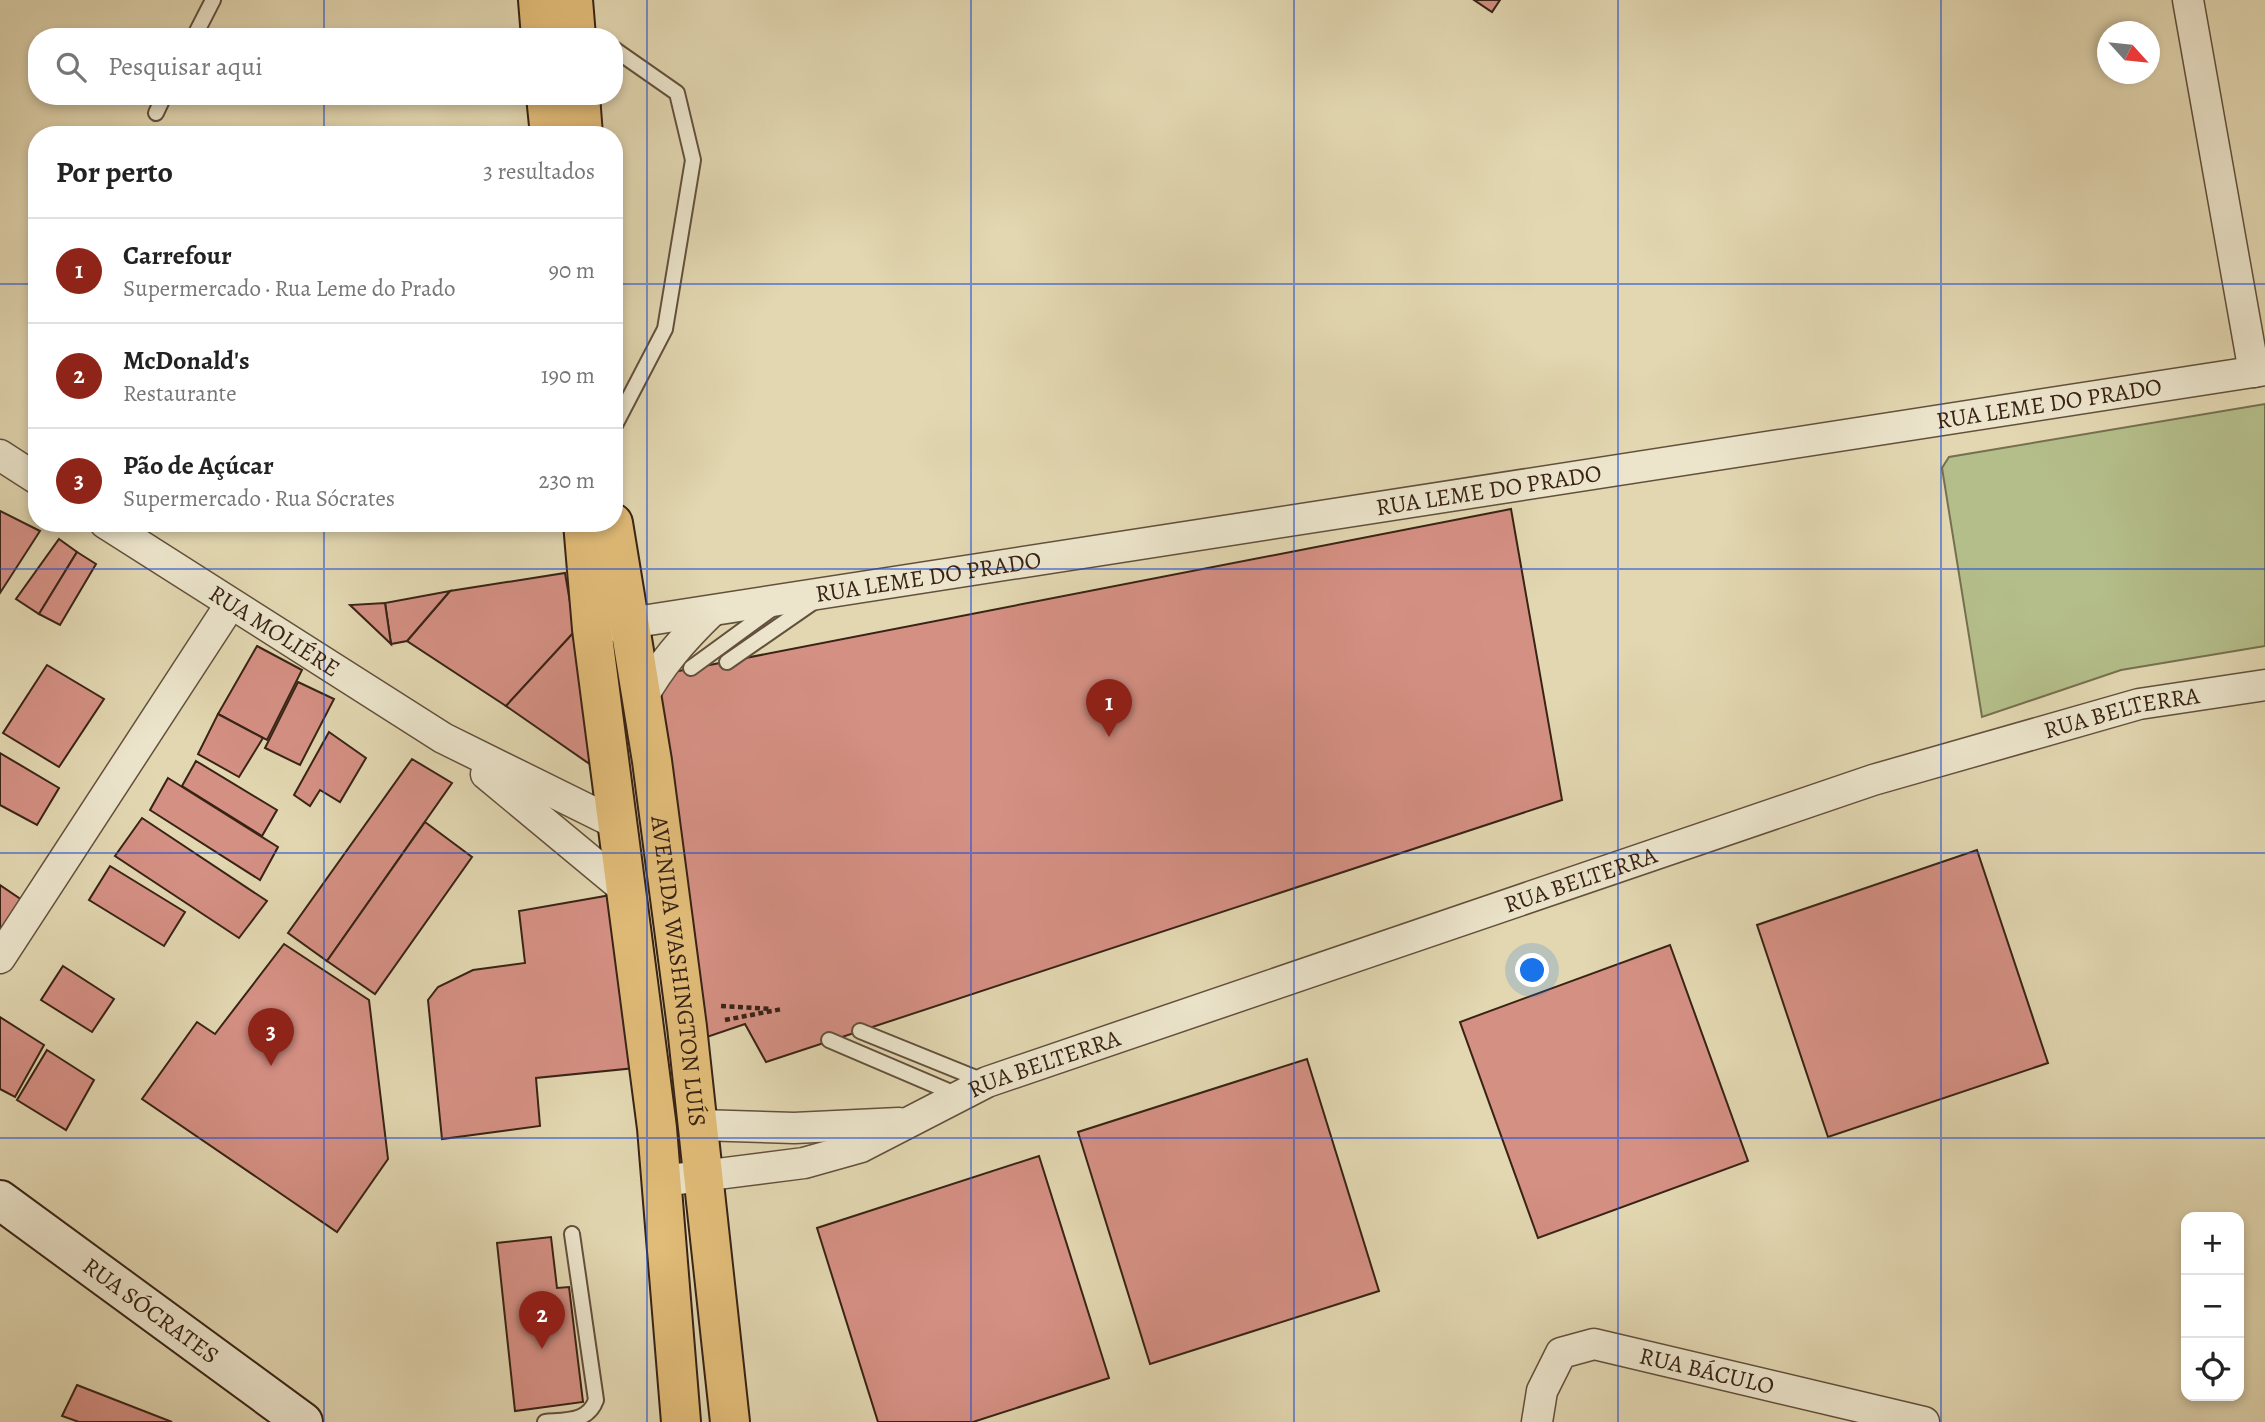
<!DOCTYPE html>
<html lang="pt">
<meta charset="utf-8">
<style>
body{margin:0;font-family:Alegreya,serif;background:#f2f2f2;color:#222}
.controls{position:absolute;right:21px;bottom:21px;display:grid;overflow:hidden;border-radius:14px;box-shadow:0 4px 10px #0003}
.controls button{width:63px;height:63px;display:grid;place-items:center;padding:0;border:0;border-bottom:2px solid #e0e0e0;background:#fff;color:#222;font:35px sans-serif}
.compass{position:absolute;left:2097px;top:21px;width:63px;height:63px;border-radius:50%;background:#fff;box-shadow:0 4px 10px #0003;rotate:117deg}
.you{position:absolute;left:1533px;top:971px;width:24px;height:24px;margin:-18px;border:5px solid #fff;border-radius:50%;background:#1a73e8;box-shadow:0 0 0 10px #1a73e833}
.badge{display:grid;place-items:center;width:46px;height:46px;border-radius:50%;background:#8f2418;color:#fff;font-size:23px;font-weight:700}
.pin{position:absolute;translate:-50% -58px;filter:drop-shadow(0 2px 4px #0008)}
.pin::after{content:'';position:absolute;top:37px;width:24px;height:21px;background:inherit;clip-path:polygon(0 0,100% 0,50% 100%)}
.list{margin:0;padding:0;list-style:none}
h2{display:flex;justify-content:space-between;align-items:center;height:91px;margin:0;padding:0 28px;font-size:30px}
h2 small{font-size:23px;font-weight:400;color:#767676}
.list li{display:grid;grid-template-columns:46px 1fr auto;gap:21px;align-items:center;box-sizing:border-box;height:105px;padding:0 28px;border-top:2px solid #e0e0e0}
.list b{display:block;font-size:26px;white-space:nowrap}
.list p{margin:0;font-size:23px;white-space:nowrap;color:#767676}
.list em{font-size:23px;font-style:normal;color:#767676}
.icon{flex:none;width:38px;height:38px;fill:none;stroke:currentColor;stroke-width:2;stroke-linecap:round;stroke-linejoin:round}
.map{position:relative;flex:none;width:2265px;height:1422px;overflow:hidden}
.search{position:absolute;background:#fff;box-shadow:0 4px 10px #0003;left:28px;top:28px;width:595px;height:77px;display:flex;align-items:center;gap:18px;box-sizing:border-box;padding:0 24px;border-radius:28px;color:#767676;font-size:26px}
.panel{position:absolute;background:#fff;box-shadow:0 4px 10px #0003;left:28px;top:126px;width:595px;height:406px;border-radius:28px}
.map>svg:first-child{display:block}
.green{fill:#b4be8a;stroke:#767050;stroke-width:2}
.building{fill:#d59084;stroke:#382315;stroke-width:2}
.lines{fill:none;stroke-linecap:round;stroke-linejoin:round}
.lane-casing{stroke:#62503c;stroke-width:18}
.street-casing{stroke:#62503c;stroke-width:33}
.secondary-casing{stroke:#382315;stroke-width:42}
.primary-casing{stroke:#382315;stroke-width:42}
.path{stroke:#382315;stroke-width:4.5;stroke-dasharray:5 3.5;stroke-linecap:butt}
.lane{stroke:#ece5cc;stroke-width:14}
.street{stroke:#ece5cc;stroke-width:30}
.secondary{stroke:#ece5cc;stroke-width:38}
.primary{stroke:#e1bc78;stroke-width:38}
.grid{fill:none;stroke:#1d4ed8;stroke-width:2;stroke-opacity:0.55}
.labels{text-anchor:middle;stroke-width:5;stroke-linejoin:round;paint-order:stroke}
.street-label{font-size:24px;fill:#382315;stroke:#ece5cc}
</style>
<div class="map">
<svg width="2265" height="1422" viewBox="0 0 2265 1422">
<rect width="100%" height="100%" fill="#e2d7b1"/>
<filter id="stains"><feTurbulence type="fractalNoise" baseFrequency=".00286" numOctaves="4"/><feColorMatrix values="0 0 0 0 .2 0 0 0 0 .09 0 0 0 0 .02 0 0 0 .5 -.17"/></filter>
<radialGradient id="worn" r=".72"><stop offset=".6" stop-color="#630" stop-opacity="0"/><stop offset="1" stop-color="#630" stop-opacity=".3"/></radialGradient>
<!-- green -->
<polygon class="green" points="2265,404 2265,646 2121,670 1982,717 1942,468 1949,457"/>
<!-- building -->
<g class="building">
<polygon points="1474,0 1500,0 1492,12"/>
<polygon points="1511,509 1562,800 766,1062 745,1024 707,1037 658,675"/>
<polygon points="0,511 40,531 0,593"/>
<polygon points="59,539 77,552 39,614 16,599"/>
<polygon points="77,552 96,564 60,625 39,614"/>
<polygon points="565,573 575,631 506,706 407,641 450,591"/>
<polygon points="450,591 407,641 391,644 385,603"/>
<polygon points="385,603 391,644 350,605"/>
<polygon points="575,631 591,765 506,706"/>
<polygon points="257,646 302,670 267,740 218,714"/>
<polygon points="47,665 104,699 59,767 3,733"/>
<polygon points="298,682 334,699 300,765 265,748"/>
<polygon points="218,714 263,738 239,777 198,754"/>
<polygon points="329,732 366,758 340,802 320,790 310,806 294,795"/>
<polygon points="0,753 59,788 37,825 0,805"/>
<polygon points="412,759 452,783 327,961 288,933"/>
<polygon points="196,761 277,810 262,836 182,786"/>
<polygon points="168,778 278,847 260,880 150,810"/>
<polygon points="142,818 267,901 239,938 115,856"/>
<polygon points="425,822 472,857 375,994 327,961"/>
<polygon points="1977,850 2048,1063 1828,1137 1757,925"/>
<polygon points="110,866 185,912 164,946 89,900"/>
<polygon points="0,885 22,900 0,933"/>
<polygon points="611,895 635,1068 536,1078 540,1126 442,1139 428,1000 438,987 473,970 525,963 519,911"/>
<polygon points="284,944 369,1000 388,1159 337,1232 142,1099 197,1022 215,1034"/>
<polygon points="1670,945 1748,1161 1538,1238 1460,1022"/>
<polygon points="63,966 114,999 92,1032 41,1000"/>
<polygon points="0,1017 44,1045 15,1097 0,1089"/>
<polygon points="47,1050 94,1080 66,1130 17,1100"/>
<polygon points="1307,1059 1379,1291 1150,1364 1078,1132"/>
<polygon points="1039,1156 1109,1378 973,1422 878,1422 817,1228"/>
<polygon points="551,1237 557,1288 569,1287 583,1402 515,1411 497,1243"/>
<polygon points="77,1385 172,1422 79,1422 62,1416"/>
</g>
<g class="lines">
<!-- lane casing -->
<g class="lane-casing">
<g id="lane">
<polyline points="194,37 213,0"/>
<polyline points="614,49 677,93 693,160 665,329 614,427"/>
<polyline points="156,113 164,96"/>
<polyline points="727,662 815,601"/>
<polyline points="691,668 773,608"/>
<polyline points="860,1031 986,1082"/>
<polyline points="829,1040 960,1096"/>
<path d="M545,1422C567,1420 588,1422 596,1400L572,1234"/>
</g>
</g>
<!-- street casing -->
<g class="street-casing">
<g id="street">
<polyline points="2188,0 2254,372"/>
<polyline points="0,455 37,479"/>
<path id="s1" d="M105,523L443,738L619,825"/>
<path id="s2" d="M610,626L2265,370"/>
<path d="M641,700C660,665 684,638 712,611"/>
<polyline points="486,774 627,891"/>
<polyline points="0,958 230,605"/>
<polyline points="699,1125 794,1128 899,1123"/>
<path id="s3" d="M662,1181L804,1163L861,1147L987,1082L1873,780L2139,704L2265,685"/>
<path id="s4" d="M1537,1422L1542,1391L1561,1353L1594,1344L1924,1422"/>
</g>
</g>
<!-- secondary casing -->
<g class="secondary-casing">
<g id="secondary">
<path id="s5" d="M0,1200L303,1422"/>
</g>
</g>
<!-- primary casing -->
<g class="primary-casing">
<g id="primary">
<polyline points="538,0 541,37"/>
<polyline points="573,0 576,37"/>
<polyline points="546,96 550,135"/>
<polyline points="580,96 583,135"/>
<polyline points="583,523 592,629 657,1128 681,1422"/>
<path id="s6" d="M613,523L652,761L687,1027L730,1422"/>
</g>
</g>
<!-- path -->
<g class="path">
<polyline points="721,1006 772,1009"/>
<polyline points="725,1020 782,1009"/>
</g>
<!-- lane -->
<use href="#lane" class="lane"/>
<!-- street -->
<use href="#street" class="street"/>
<!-- secondary -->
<use href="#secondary" class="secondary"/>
<!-- primary -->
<use href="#primary" class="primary"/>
</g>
<!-- grid -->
<path class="grid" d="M324,0V37M647,0V1422M971,0V1422M1294,0V1422M1618,0V1422M1941,0V1422M324,96V135M0,284H37M614,284H2265M324,523V1422M0,569H2265M0,853H2265M0,1138H2265"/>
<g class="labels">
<!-- street labels -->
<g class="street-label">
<text dy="8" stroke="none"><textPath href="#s2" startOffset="1456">RUA LEME DO PRADO</textPath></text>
<text dy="8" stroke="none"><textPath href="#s2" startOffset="889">RUA LEME DO PRADO</textPath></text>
<text dy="8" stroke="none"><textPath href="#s2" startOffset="322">RUA LEME DO PRADO</textPath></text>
<text dy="8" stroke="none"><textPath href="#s1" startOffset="201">RUA MOLIÉRE</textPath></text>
<text dy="8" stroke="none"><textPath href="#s3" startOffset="1538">RUA BELTERRA</textPath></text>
<text dy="8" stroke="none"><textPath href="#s3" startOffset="971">RUA BELTERRA</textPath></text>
<text dy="8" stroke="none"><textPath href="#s6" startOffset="453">AVENIDA WASHINGTON LUÍS</textPath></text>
<text dy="8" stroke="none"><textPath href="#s3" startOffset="404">RUA BELTERRA</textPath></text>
<text dy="8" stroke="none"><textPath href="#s5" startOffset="187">RUA SÓCRATES</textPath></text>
<text dy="8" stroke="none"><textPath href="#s4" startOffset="224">RUA BÁCULO</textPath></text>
</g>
</g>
<rect width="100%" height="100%" filter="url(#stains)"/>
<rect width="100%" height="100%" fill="url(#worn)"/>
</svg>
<div class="controls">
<button>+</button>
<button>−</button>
<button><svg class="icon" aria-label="locate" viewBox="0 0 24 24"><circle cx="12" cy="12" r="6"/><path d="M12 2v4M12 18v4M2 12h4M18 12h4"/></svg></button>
</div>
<svg class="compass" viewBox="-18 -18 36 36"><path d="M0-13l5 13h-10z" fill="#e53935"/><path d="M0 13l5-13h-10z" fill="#767676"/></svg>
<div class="you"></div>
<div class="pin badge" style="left:1109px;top:737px">1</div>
<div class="pin badge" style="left:542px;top:1349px">2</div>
<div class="pin badge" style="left:271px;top:1066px">3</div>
<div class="search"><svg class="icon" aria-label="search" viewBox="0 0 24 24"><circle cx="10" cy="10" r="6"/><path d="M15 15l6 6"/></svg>Pesquisar aqui</div>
<section class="panel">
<h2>Por perto<small>3 resultados</small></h2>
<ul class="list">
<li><span class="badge">1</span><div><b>Carrefour</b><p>Supermercado · Rua Leme do Prado</p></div><em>90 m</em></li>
<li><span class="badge">2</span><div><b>McDonald's</b><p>Restaurante</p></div><em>190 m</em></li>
<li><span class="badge">3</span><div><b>Pão de Açúcar</b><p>Supermercado · Rua Sócrates</p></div><em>230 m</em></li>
</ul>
</section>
</div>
